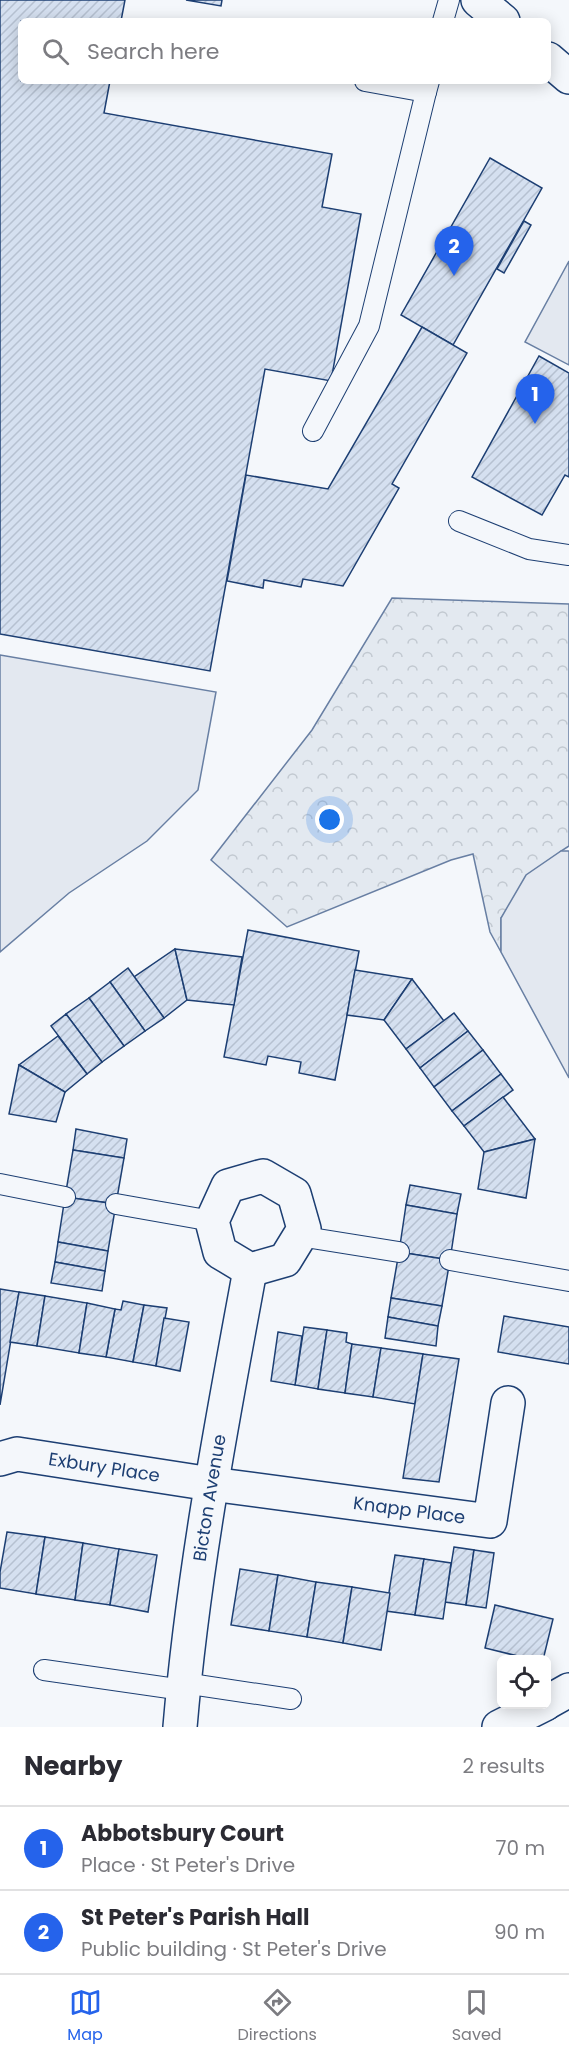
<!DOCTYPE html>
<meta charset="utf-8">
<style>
body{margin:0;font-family:Poppins,sans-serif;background:#f2f2f3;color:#2b2b33}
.controls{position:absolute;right:18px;bottom:18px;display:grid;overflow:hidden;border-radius:9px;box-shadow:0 3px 15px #0003}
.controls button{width:54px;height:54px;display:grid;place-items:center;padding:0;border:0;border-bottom:2px solid #e1e1e2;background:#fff;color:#2b2b33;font:30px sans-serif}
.you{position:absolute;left:330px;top:820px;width:21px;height:21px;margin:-15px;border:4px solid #fff;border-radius:50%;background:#1a73e8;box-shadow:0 0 0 9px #1a73e833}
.badge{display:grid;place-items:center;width:39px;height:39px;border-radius:50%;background:#2563eb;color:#fff;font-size:20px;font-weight:700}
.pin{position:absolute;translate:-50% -50px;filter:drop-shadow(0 2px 3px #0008)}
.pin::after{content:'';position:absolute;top:32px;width:21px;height:18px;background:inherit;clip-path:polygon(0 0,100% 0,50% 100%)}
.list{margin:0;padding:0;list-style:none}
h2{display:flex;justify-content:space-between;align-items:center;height:78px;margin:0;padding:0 24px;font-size:26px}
h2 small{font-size:20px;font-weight:400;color:#7c7c81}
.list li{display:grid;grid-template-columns:39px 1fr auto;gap:18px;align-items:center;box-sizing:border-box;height:84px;padding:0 24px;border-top:2px solid #e1e1e2}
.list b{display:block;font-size:22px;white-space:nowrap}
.list p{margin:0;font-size:20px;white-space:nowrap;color:#7c7c81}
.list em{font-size:20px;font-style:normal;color:#7c7c81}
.icon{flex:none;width:33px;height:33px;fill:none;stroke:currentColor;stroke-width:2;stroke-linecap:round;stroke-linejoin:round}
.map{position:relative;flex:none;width:569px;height:1727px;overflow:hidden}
.search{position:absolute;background:#fff;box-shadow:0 3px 15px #0003;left:18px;right:18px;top:18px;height:66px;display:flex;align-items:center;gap:15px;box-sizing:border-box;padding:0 21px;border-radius:9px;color:#7c7c81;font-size:22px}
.sheet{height:246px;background:#fff}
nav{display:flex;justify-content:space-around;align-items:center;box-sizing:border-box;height:84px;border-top:2px solid #e1e1e2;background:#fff;font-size:16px;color:#7c7c81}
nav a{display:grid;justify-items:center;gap:3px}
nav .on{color:#2563eb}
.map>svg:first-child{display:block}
.park{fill:url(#park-crowns);stroke:#687fa3;stroke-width:1.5}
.parking{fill:#e3e8f0;stroke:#687fa3;stroke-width:1.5}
.building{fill:url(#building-hatch);stroke:#1d3f73;stroke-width:1.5}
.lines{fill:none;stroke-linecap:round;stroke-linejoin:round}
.lane-casing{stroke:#1d3f73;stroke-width:22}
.street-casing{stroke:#1d3f73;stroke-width:36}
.secondary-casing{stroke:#1d3f73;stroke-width:36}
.lane{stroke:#f4f7fb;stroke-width:20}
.street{stroke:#f4f7fb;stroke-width:33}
.secondary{stroke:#f4f7fb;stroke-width:33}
.labels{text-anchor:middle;stroke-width:4.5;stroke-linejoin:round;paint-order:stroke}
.street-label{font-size:18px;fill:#1d3f73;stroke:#f4f7fb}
</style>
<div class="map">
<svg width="569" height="1727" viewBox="0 0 569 1727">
<defs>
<pattern id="park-crowns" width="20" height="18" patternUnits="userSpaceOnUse" patternTransform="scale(1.5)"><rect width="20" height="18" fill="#e3e9f0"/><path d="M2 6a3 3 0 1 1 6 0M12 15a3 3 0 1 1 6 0" fill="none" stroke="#c2c9d1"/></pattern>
<pattern id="building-hatch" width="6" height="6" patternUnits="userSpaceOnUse" patternTransform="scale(1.5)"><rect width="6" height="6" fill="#d5e0f0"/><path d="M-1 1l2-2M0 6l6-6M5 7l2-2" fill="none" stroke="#b6c1d1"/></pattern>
</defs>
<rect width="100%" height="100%" fill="#f4f7fb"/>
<!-- park -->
<polygon class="park" points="392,598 569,604 569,846 561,851 501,918 501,952 490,932 473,854 451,860 287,927 211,860 312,730"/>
<!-- parking -->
<g class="parking">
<polygon points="569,261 569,365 525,342"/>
<polygon points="0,655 216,692 198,790 147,841 69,893 0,952"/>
<polygon points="561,851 569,851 569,1078 501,952 501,918 526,875"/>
</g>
<!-- building -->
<g class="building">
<polygon points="0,0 125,0 121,21 21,21 21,81 110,81 104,113 332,154 322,207 361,214 331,381 265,369 210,671 0,634"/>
<polygon points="186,0 222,0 221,6"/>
<polygon points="490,158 542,188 453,345 401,315"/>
<polygon points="524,221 531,225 504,273 497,269"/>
<polygon points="422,327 467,353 392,484 399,488 343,586 303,579 301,587 264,580 263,588 227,581 246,475 328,489"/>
<polygon points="539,356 569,373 569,477 565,475 542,515 472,477"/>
<polygon points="248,930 359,951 335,1080 299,1073 301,1062 268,1056 266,1065 224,1057"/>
<polygon points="175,949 187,1000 164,1018 134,977"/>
<polygon points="175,949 242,957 234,1005 187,1000"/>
<polygon points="128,968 164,1018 145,1031 110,982"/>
<polygon points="355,970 412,979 384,1020 347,1015"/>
<polygon points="412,979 444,1021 406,1049 384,1020"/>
<polygon points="110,982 145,1031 124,1046 89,998"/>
<polygon points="89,998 124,1046 102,1062 66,1014"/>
<polygon points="454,1013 468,1031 420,1068 406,1049"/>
<polygon points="66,1014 102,1062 87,1074 51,1026"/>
<polygon points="468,1031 483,1050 434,1087 420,1068"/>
<polygon points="58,1036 87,1074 65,1092 19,1065"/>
<polygon points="483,1050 501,1074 452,1111 434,1087"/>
<polygon points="19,1065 65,1092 56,1122 9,1114"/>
<polygon points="501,1074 513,1090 464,1126 452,1111"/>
<polygon points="503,1097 535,1139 484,1152 464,1126"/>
<polygon points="76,1129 127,1139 124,1158 73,1150"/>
<polygon points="535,1139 526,1198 478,1189 484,1152"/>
<polygon points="73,1150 124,1158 116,1204 65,1197"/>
<polygon points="410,1185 461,1194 457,1214 406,1205"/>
<polygon points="65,1197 116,1204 108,1251 58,1242"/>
<polygon points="406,1205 457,1214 450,1260 399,1252"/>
<polygon points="58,1242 108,1251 105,1271 55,1262"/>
<polygon points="399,1252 450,1260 442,1306 391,1298"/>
<polygon points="55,1262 105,1271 102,1291 51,1283"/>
<polygon points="0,1289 19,1292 0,1405"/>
<polygon points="19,1292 45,1296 37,1346 10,1342"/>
<polygon points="45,1296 87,1303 79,1353 37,1346"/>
<polygon points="391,1298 442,1306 438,1326 388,1317"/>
<polygon points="123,1301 144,1305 133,1362 106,1357 115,1309 121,1310"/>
<polygon points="87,1303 115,1309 106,1357 79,1353"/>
<polygon points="144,1305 167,1308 156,1366 133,1362"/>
<polygon points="504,1316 569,1327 569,1364 498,1352"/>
<polygon points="388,1317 438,1326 436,1346 385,1338"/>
<polygon points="164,1318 189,1322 180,1371 156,1366"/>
<polygon points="304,1327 327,1330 318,1389 295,1385"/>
<polygon points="327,1330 347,1333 346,1342 352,1344 345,1393 318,1389"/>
<polygon points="278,1332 302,1336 295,1385 271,1381"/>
<polygon points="352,1344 381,1348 373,1397 345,1393"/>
<polygon points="381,1348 423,1354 415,1404 373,1397"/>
<polygon points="423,1354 459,1359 439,1482 403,1478"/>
<polygon points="7,1532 45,1537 36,1594 0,1588 0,1572"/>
<polygon points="45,1537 83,1543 75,1600 36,1594"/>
<polygon points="83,1543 119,1549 110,1605 75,1600"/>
<polygon points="454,1547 474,1550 466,1605 445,1602"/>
<polygon points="119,1549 157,1555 148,1612 110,1605"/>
<polygon points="474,1550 494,1553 486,1608 466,1605"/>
<polygon points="395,1555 424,1559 415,1615 386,1611"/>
<polygon points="424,1559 451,1563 443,1619 415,1615"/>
<polygon points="240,1569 278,1575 269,1631 231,1625"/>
<polygon points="278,1575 316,1582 307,1637 269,1631"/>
<polygon points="316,1582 352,1587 343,1643 307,1637"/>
<polygon points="352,1587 390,1593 381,1650 343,1643"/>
<polygon points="495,1605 553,1619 543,1660 534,1660 485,1648"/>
</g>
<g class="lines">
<!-- lane casing -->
<g class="lane-casing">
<g id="lane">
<polyline points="443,21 449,0"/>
<polyline points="365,81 426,92 429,81"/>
<polyline points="313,431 369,326 426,92"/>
<polyline points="459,521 529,549 569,555"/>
<polyline points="0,1184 65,1197"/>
<polyline points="116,1204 212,1221"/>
<polyline points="299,1236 399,1252"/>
<polyline points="450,1260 569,1281"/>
<polyline points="44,1670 183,1690"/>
<polyline points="184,1683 291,1699"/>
</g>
</g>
<!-- street casing -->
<g class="street-casing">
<g id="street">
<polygon points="263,1176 294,1194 304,1229 285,1260 250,1270 220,1252 212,1221 228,1186"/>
<path id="s1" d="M0,1459L17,1454L211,1484L490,1521L508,1403"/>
<path id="s2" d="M180,1727C193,1573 222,1421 250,1270"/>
</g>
</g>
<!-- secondary casing -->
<g class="secondary-casing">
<g id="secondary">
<polyline points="478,0 503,21"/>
<polyline points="548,59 569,77"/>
<polyline points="546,1703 569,1690"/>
<polyline points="499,1727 545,1704"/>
</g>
</g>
<!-- lane -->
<use href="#lane" class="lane"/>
<!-- street -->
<use href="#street" class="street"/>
<!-- secondary -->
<use href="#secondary" class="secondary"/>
</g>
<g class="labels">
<!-- street labels -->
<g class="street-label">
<text dy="6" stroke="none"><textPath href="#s1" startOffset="106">Exbury Place</textPath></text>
<text dy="6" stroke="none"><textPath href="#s2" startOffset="231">Bicton Avenue</textPath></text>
<text dy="6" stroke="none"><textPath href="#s1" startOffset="414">Knapp Place</textPath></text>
</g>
</g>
</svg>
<div class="controls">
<button><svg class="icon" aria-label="locate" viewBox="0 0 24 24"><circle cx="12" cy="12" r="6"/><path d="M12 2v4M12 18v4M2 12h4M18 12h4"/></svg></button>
</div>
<div class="you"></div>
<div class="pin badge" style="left:535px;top:424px">1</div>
<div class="pin badge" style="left:454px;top:276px">2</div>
<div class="search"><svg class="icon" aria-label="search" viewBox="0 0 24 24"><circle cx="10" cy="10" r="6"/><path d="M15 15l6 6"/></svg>Search here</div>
</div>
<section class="sheet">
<h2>Nearby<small>2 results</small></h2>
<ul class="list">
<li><span class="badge">1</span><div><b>Abbotsbury Court</b><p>Place · St Peter's Drive</p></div><em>70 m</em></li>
<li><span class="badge">2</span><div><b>St Peter's Parish Hall</b><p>Public building · St Peter's Drive</p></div><em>90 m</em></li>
</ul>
</section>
<nav>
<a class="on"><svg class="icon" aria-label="map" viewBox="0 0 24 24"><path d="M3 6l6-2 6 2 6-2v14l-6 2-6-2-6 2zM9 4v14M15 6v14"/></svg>Map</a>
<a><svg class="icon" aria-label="directions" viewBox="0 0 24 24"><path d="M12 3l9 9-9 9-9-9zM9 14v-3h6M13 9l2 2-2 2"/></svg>Directions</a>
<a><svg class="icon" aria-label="saved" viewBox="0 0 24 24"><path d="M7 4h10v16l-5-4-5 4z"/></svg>Saved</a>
</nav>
